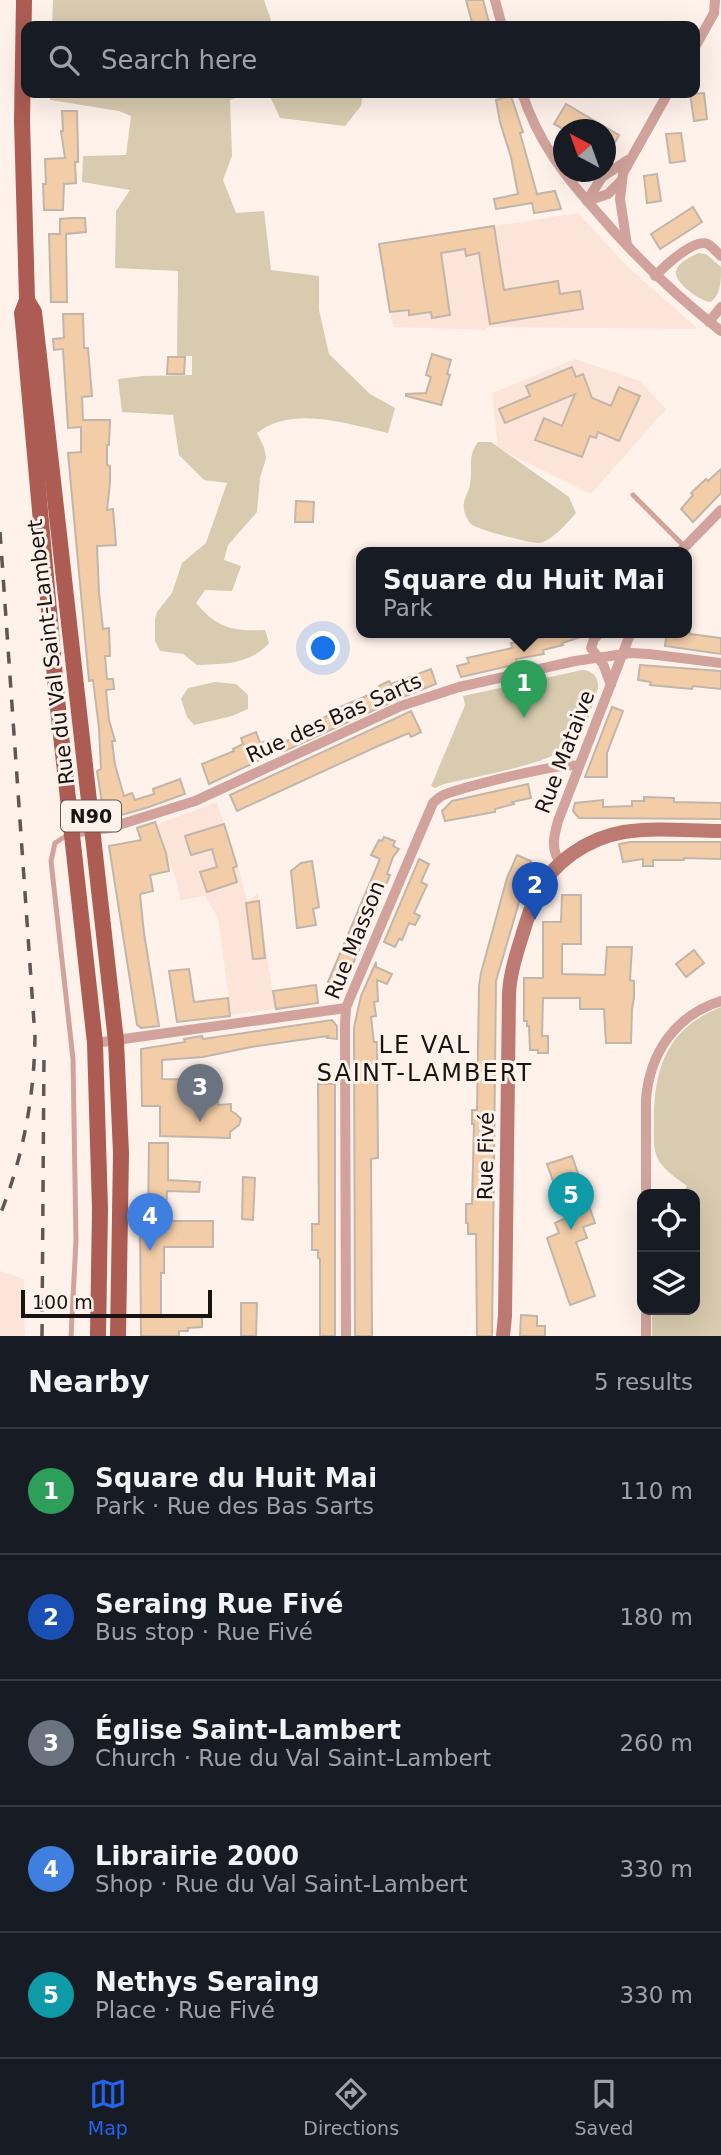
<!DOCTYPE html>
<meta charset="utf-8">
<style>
body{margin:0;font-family:"DejaVu Sans",sans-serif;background:#242831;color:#f1f3f6}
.controls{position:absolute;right:21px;bottom:21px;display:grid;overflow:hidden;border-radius:14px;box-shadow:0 7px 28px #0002}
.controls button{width:63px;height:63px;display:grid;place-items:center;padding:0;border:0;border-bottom:2px solid #363941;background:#171b24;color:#f1f3f6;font:35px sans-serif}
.compass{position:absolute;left:553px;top:119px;width:63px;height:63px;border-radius:50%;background:#171b24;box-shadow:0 7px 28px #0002;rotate:319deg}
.scale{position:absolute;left:21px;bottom:18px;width:191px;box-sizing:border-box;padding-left:7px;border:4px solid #191411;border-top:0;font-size:19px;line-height:24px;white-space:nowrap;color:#191411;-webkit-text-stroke:5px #fff2eb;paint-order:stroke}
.you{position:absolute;left:324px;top:649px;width:24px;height:24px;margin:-18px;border:5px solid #fff;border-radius:50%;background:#1a73e8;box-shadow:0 0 0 10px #1a73e833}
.badge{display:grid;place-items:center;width:46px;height:46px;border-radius:50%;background:#2563eb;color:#fff;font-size:23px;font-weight:700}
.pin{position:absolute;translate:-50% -58px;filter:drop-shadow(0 2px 4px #0008)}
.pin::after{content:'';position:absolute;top:37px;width:24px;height:21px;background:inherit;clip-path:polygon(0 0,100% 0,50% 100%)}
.popup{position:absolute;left:356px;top:547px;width:336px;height:91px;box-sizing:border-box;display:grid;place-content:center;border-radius:14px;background:#171b24;filter:drop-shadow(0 2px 5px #0005);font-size:23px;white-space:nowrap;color:#9ea1a6}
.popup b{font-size:26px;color:#f1f3f6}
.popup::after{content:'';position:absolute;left:50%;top:100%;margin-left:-14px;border:14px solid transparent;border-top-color:#171b24}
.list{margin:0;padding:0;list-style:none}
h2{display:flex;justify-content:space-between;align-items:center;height:91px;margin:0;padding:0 28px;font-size:30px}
h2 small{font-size:23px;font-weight:400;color:#9ea1a6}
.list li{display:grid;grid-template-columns:46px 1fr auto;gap:21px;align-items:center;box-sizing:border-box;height:126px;padding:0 28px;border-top:2px solid #363941}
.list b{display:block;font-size:26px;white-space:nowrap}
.list p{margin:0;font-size:23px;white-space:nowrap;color:#9ea1a6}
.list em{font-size:23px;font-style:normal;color:#9ea1a6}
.icon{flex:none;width:38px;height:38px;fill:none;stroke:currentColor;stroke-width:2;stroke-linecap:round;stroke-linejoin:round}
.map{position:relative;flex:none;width:721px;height:1336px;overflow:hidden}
.search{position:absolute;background:#171b24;box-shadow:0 7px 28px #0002;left:21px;right:21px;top:21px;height:77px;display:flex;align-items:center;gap:18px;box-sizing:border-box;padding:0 24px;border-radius:14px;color:#9ea1a6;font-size:26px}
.sheet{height:721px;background:#171b24}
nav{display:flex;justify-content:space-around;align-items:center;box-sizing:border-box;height:98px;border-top:2px solid #363941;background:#171b24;font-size:19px;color:#9ea1a6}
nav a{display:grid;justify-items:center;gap:4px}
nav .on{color:#2563eb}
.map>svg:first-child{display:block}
.built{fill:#fce4d9}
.green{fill:#d8cbb0}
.building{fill:#f3cda8;stroke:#c2b6ab;stroke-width:2}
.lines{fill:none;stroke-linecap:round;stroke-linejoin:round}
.lane{stroke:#d1a39c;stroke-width:5}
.street{stroke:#d1a39c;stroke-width:10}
.secondary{stroke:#bc7a72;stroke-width:14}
.primary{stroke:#ac5c53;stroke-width:16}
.rail{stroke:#5f5753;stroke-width:3.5;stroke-dasharray:12 12;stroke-linecap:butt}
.labels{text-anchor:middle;stroke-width:6;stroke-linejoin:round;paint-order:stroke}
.shield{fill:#fff2eb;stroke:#5e5752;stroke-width:2}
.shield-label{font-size:19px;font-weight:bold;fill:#191411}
.street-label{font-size:21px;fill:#191411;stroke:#fff2eb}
.quarter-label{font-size:24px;letter-spacing:2px;fill:#191411;stroke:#fff2eb}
</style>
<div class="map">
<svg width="721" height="1336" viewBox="0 0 721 1336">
<rect width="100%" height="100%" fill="#fff2eb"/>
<!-- built -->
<g class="built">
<polygon points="578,213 628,267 696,327 695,329 488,327 485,330 393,327 379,244"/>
<polygon points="575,359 640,381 666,409 591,494 498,448 492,393"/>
<polygon points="217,802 238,866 247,901 258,894 275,1009 231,1015 218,918 205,896 180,900 177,883 156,825"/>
<polygon points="0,1271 24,1279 25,1336 0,1336"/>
</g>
<!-- green -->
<g class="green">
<polygon points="53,0 264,0 273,26 52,26"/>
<path d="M50,93H249L230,100L232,156L223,180L236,213L264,211L271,270L319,276V310L329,354L370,394L395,408L388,433C347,424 293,405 257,433L264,447L266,458L260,478L257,512L228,545L224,560L241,566L232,591L205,590L196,603C218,629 233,631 265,630L269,643C250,665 223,664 197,665L183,654L160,651L155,641V619L157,612L172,593L182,563L206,543L227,483L204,480L179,455L173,415L122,412L118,379L143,376L192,375V356H177L178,271L115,268L116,211L130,190L82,182L83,156L126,155L131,116L119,111L50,100Z"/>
<polygon points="266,93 363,93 361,106 345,126 280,118 269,94"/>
<path d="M698,253L706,254L721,267C721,281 721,294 711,302C701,302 673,282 676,271C678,262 691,257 698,253Z"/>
<path d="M478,442H491L569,497L576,513C569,521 551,542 539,543C529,543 478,530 471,524C468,521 464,513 464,509C462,500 469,493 470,484C473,466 467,457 478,442Z"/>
<path d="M582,670C593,670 599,678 598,688C592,706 587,729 574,743C556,763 474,777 444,784L435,788L431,786L465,705L463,696Z"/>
<polygon points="215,682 236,684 248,695 248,709 232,716 194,725 187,717 181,699 188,688"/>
<path d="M721,1007V1336H652V1310H695V1194H682L687,1186C679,1180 668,1173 662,1165C652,1153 654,1138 654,1124C653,1069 667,1028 721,1007Z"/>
</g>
<!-- building -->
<g class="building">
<polygon points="466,0 483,0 490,26 473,26"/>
<polygon points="704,93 707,119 694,121 690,94"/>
<polygon points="511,96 523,132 520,133 537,194 555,191 561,209 534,213 532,203 496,209 494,199 518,194 511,157 500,122 496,100"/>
<polygon points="566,104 619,135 606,159 606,130 565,130 554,124"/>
<polygon points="62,111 77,111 78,151 78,162 75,162 76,183 64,184 63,210 44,210 43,184 46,184 45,159 65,158 61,131 63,131"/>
<polygon points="681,133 685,161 670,163 666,134"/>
<polygon points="657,174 661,201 647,203 644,176"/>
<polygon points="693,207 702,222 660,249 651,234"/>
<polygon points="71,218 85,218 86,232 66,234 67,302 51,302 49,234 60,234 60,219"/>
<polygon points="494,226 504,290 558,281 560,294 580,291 583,309 490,324 479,253 466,256 465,249 441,253 450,315 432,318 431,312 409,315 409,310 390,312 379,244"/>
<polygon points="63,314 83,314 84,348 88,348 92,396 82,397 83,420 110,420 109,445 107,445 107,465 110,466 110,483 107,510 113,509 116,545 97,546 99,593 103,629 109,628 110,656 105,656 107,679 113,679 114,689 106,690 109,720 115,741 112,741 115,765 124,796 132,793 135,800 154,794 153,789 180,779 185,794 149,807 108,819 104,816 97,771 101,769 99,728 93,680 89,681 68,453 81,452 81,427 68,428 63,349 54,350 53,339 64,338"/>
<polygon points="432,354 451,360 447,374 450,375 441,405 406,396 406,394 426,393 431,377 426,375"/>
<polygon points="168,357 185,357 184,374 167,374"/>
<polygon points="572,367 576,377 583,374 592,398 611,406 619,387 640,396 619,441 598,432 596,438 590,436 582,457 535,440 544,418 562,426 575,394 505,423 499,409 530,396 526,386"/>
<polygon points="721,469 721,493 693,522 681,509 693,495 691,493 706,479 708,481"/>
<polygon points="296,501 314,502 313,522 295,522"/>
<polygon points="551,632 589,633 587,635 562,643 563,645 543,650 544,654 516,659 518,664 461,677 457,666 469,663 467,658 512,648 511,643 552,636"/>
<polygon points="667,632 690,632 690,634 721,638 721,654 665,646"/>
<polygon points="640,665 721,671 721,689 693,686 692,689 650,685 651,682 638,680"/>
<polygon points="431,669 436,684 398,699 285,751 282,743 325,723 323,718 331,714 330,711 362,698 380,689 379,686 389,681 391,684"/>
<polygon points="612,707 623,711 607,753 607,777 585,777"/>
<polygon points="411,711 421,732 411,737 409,733 378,746 237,811 230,795"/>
<polygon points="256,732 260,743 278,738 283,749 209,784 202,764 234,751 233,749 243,744 241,738"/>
<polygon points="528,784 531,798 512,802 514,804 495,809 495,812 445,821 442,811 452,801"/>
<polygon points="644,797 674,798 674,802 721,803 721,819 579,818 573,811 575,803 603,800 603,807 632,806 632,801 644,801"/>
<polygon points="155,822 166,853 169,871 150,875 153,891 140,894 144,933 159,1026 141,1028 137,1025 109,846 141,840 137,828"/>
<polygon points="224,824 237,866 233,868 237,882 207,892 200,872 217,867 212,849 191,855 185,836"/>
<polygon points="384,837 395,841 393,846 399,849 393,857 387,874 390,875 343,988 328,982 380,859 371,855 379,840 382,841"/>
<polygon points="630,842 721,842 721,859 684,858 684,860 653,860 653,866 643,866 643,859 623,862 619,844"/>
<polygon points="517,855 531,861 496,981 492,1336 477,1336 476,1234 468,1234 468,1223 466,1223 466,1204 472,1204 474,1124 472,1124 472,1110 477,1110 479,986 481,973 507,878"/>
<polygon points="419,859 429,864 421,882 427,885 414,913 420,916 415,925 409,923 402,940 399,939 395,947 384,942"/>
<polygon points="312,861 319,907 313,909 316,925 297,928 291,871 301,863"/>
<polygon points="562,895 581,895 581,944 562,944 562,974 605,975 607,947 632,947 630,980 634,981 634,998 632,1009 631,1043 606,1043 604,1009 580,1009 580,998 543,998 542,1036 548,1036 548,1053 538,1053 538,1050 530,1050 529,1026 527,1026 527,1021 524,1021 524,978 543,978 543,922 561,922"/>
<polygon points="259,901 265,958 253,959 246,903"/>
<polygon points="694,950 704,963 686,977 676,964"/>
<polygon points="376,962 376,967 392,974 387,984 377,980 378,1001 374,1002 376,1016 371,1017 374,1042 377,1042 378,1158 371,1159 372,1336 355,1336 354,1027 361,996"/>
<polygon points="189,969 194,1002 228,998 230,1016 177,1022 169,971"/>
<polygon points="316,985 318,1003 276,1009 273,991"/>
<polygon points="332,1020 337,1026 337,1039 327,1038 328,1036 251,1047 203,1057 162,1060 162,1079 215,1080 215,1102 218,1102 218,1105 231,1104 231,1111 236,1114 241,1119 239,1125 230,1132 230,1138 160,1136 160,1106 142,1106 141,1049 185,1042 184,1039 202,1036 203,1039"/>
<polygon points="318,1084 335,1084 335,1336 320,1336 320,1259 318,1258 318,1250 312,1250 312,1224 319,1224"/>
<polygon points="149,1143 168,1143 168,1180 200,1182 199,1192 167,1191 166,1221 213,1221 213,1247 164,1247 164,1273 161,1273 161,1316 202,1316 202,1327 188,1328 188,1331 179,1331 179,1336 141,1336 140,1219 148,1220"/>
<polygon points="572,1156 595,1223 583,1227 587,1238 576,1242 595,1296 570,1305 547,1238 559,1233 555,1223 566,1218 547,1164"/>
<polygon points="243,1177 255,1178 253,1220 242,1219"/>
<polygon points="241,1303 257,1303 256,1336 241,1336"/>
<polygon points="521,1315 537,1316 537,1326 545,1326 545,1336 520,1336"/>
</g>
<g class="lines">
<!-- lane -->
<g class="lane">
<polyline points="633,495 685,547"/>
<polyline points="69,834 55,843 51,861 73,1059 76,1241 71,1336"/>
</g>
<!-- street -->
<g class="street">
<polyline points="495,0 502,26"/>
<polyline points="695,47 714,13 715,0"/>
<path d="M522,93C538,141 563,174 596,211C634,256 675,295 721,331"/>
<polyline points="570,172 593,175 606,173"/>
<polyline points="587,201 602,177 628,160"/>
<polyline points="587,201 608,194 622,180"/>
<polyline points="627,245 620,199 623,173 668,93"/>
<path d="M655,276C665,266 694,238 708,244C712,247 717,252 721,256"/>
<polyline points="709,322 721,307"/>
<polyline points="680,552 721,510"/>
<polyline points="601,632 594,639 591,648 603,664 611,685"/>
<polyline points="72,833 109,828 195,801 401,706 459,687 575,661 631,653 649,654 721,663"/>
<path d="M561,863C550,850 554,836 558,821L631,632"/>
<polyline points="95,1043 346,1008"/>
<path d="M646,1194V1099C650,1052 676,1015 721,1001"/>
<path d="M346,1336L345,1025L346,1008L350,998L433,803C437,799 440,796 446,794C466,787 563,761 579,766"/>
<polyline points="646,1336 646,1310"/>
</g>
<!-- secondary -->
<path class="secondary" d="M503,1336L505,1316L509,994C510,974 516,955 522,936C526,923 530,909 536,896C552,862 588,838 624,832C656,827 689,831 721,831"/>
<!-- primary -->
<g class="primary">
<polyline points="24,0 22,121 27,300 22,313 23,322 57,699 95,1043 100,1209 98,1336"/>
<polyline points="27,300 34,312 116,1041 121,1153 118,1336"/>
</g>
<!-- rail -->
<g class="rail">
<path d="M0,532L35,1037C34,1099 23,1157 0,1215"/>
<polyline points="42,1336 44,1053"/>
</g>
</g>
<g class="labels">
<!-- shield labels -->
<rect class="shield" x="61" y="800.5" width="60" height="31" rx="5"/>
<g class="shield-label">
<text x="91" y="823">N90</text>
</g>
<!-- street labels -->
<g class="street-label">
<text transform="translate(51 652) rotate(-97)" y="7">Rue du Val Saint-Lambert</text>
<text transform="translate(334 718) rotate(-24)" y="7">Rue des Bas Sarts</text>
<text transform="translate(565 752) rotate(-69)" y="7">Rue Mataive</text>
<text transform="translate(355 940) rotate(-68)" y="7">Rue Masson</text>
<text transform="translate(486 1156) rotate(-89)" y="7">Rue Fivé</text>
</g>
<!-- quarter labels -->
<g class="quarter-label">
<text x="425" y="1053">LE VAL<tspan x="425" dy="28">SAINT-LAMBERT</tspan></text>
</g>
</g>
</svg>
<div class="controls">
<button><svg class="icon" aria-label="locate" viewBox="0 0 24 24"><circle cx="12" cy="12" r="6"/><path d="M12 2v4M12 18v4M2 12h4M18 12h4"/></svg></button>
<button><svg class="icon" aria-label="layers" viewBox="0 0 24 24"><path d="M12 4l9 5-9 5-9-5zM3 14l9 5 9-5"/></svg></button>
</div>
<svg class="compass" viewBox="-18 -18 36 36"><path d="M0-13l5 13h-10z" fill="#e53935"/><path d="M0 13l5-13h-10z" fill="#9ea1a6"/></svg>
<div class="scale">100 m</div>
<div class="you"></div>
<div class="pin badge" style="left:524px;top:718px;background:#2e9e5b">1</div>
<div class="popup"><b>Square du Huit Mai</b>Park</div>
<div class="pin badge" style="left:535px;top:920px;background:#1a4fb4">2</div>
<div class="pin badge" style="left:200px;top:1122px;background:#6b7280">3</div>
<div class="pin badge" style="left:150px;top:1251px;background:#3f7fe0">4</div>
<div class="pin badge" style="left:571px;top:1230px;background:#0f9aa8">5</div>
<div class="search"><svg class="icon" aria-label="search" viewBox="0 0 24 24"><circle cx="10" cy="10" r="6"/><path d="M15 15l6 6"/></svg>Search here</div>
</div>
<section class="sheet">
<h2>Nearby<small>5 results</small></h2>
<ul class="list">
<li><span class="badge" style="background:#2e9e5b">1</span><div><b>Square du Huit Mai</b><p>Park · Rue des Bas Sarts</p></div><em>110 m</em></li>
<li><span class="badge" style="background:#1a4fb4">2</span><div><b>Seraing Rue Fivé</b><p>Bus stop · Rue Fivé</p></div><em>180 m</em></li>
<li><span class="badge" style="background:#6b7280">3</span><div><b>Église Saint-Lambert</b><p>Church · Rue du Val Saint-Lambert</p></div><em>260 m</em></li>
<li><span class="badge" style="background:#3f7fe0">4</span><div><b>Librairie 2000</b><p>Shop · Rue du Val Saint-Lambert</p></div><em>330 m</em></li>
<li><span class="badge" style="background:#0f9aa8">5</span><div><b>Nethys Seraing</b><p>Place · Rue Fivé</p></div><em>330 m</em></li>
</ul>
</section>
<nav>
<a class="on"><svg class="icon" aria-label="map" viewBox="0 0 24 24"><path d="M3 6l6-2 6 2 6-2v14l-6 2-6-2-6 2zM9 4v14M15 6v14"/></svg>Map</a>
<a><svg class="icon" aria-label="directions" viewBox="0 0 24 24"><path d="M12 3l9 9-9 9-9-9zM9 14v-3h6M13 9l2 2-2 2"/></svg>Directions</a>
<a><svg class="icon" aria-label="saved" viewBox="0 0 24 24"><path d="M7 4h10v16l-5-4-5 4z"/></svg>Saved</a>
</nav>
